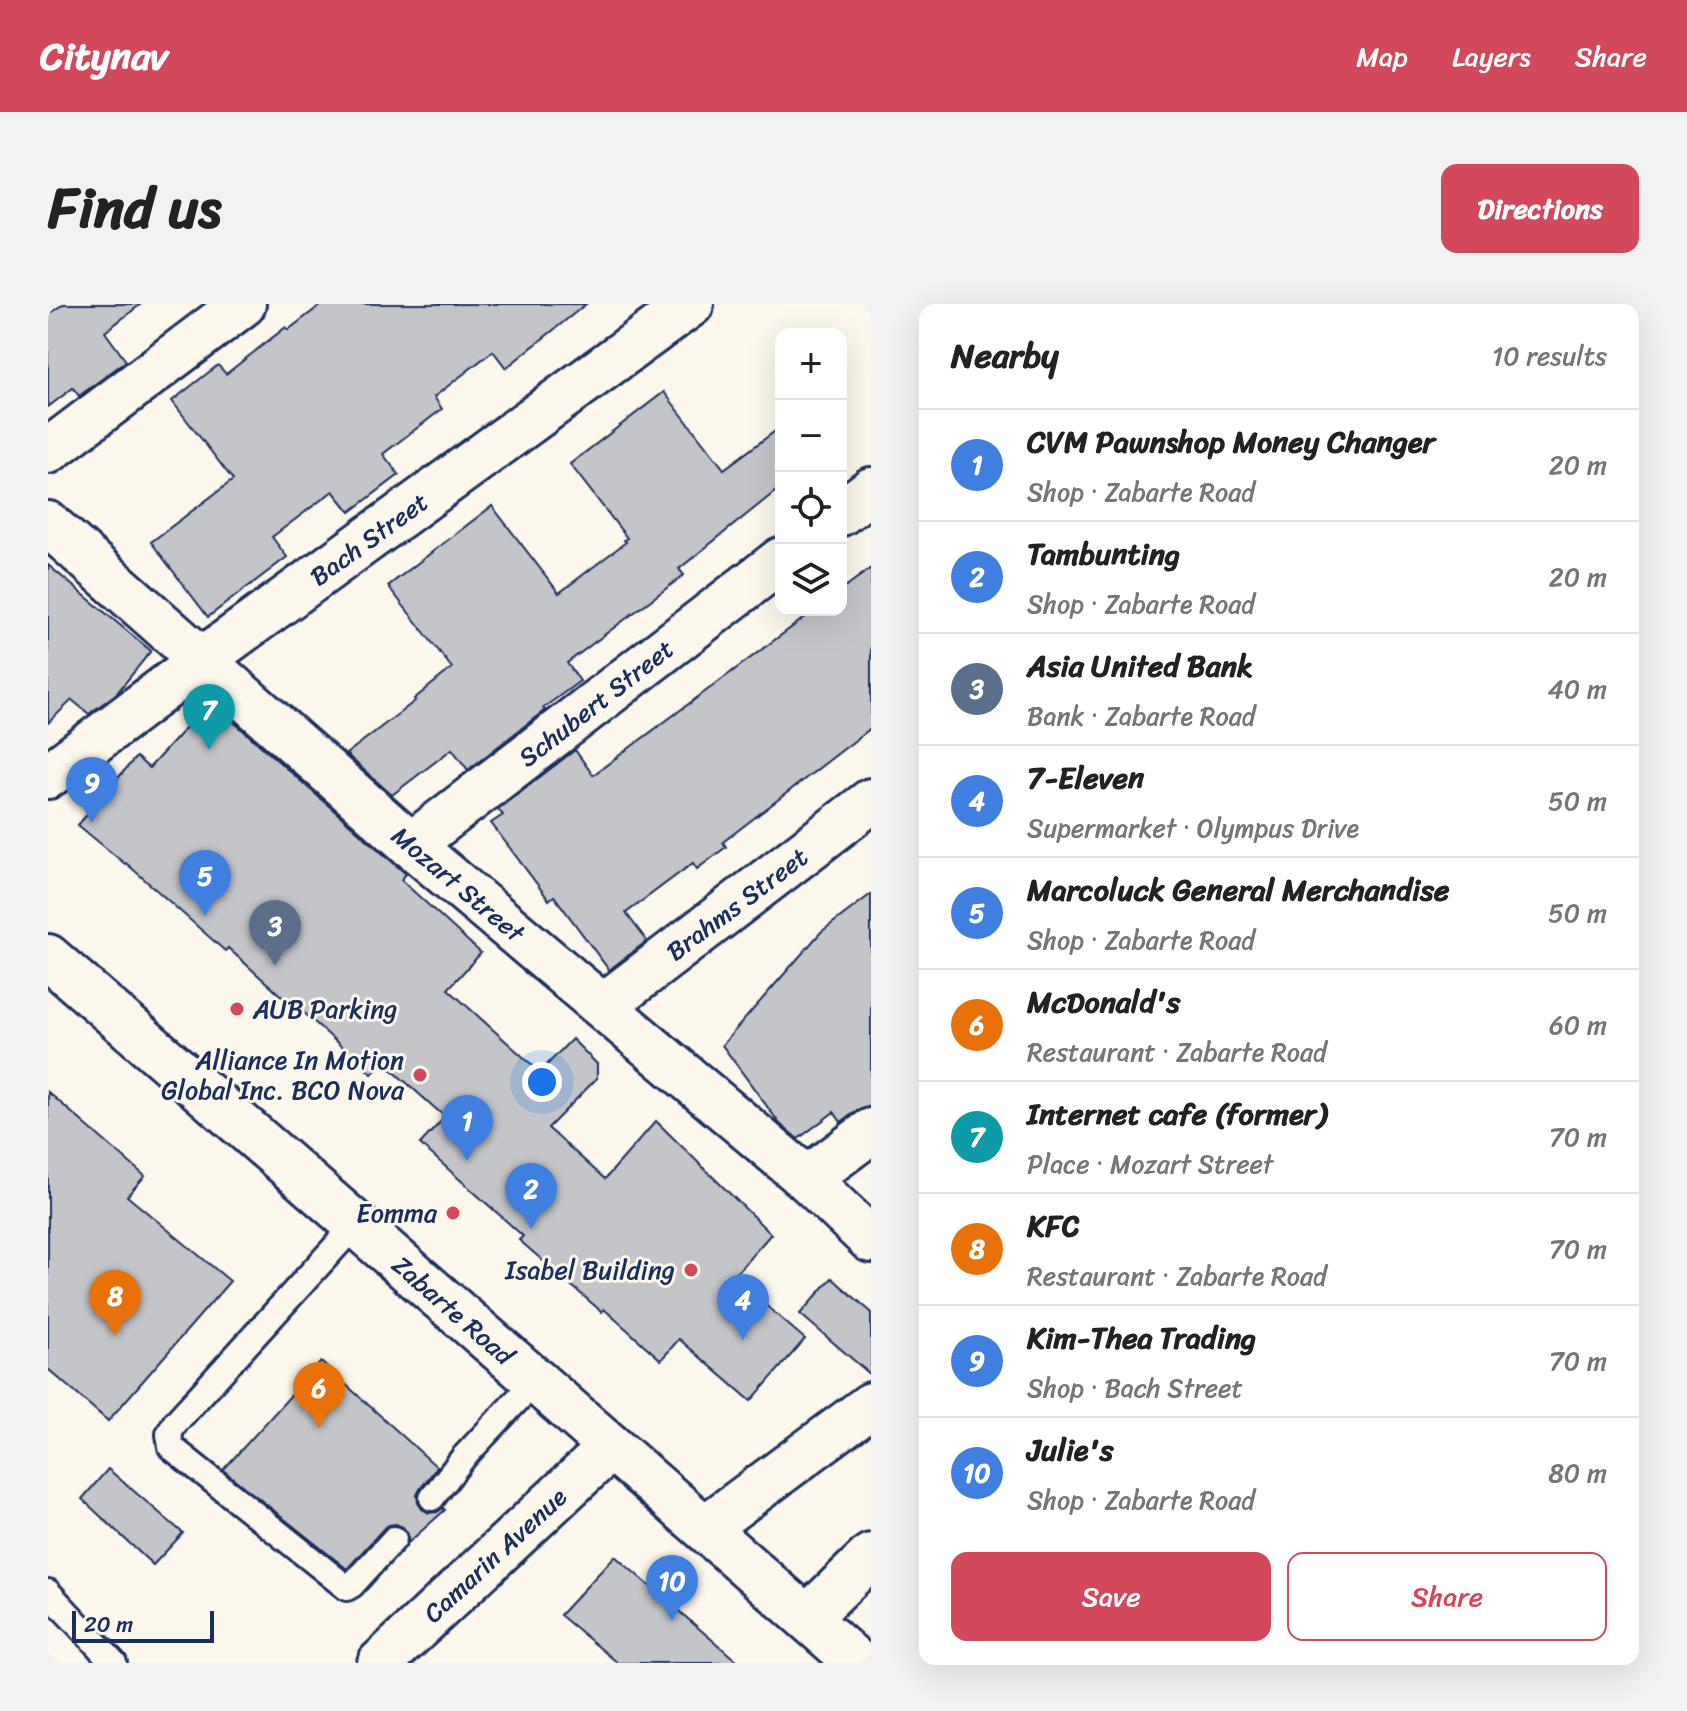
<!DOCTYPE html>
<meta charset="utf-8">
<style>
body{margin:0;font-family:Sriracha,sans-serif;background:#f2f2f2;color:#222}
.controls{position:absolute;right:24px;top:24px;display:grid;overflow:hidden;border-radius:16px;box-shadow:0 8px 32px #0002}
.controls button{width:72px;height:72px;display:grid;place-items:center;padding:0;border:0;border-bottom:2px solid #e0e0e0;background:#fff;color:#222;font:40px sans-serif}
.scale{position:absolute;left:24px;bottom:20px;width:142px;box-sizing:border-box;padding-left:8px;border:4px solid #1b2f5e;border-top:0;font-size:22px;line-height:28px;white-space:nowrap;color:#1b2f5e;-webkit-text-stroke:6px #fbf7ec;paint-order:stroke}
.you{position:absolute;left:494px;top:778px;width:28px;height:28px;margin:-20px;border:6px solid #fff;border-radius:50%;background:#1a73e8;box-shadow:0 0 0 12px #1a73e833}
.badge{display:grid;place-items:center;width:52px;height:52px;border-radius:50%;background:#d1495b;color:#fff;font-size:26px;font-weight:700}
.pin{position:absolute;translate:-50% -66px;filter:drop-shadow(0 2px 4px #0008)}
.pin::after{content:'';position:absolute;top:42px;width:28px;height:24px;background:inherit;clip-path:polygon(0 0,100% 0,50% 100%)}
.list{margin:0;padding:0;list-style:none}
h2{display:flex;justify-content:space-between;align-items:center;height:104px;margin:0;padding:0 32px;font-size:34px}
h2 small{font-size:26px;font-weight:400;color:#767676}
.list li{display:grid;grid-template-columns:52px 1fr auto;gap:24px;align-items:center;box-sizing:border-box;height:112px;padding:0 32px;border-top:2px solid #e0e0e0}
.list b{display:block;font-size:30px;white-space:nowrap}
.list p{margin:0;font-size:26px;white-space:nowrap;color:#767676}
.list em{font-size:26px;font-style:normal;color:#767676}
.actions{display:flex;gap:16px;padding:24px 32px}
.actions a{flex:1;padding:18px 0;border:2px solid #d1495b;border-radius:16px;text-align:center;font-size:28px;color:#d1495b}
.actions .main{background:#d1495b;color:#fff}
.icon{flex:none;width:44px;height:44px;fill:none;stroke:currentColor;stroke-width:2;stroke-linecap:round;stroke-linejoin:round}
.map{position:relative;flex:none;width:823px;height:1359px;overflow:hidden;border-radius:16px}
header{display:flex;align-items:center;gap:48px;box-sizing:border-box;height:112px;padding:0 40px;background:#d1495b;color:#fff}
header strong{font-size:38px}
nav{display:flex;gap:44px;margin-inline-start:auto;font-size:28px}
.intro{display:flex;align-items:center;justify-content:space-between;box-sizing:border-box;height:192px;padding:0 48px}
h1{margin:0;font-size:56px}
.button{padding:20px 36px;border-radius:16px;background:#d1495b;color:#fff;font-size:28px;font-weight:700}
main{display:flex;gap:48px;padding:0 48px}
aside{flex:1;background:#fff;border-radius:16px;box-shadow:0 8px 32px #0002}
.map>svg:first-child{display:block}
.building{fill:#c3c5c9;stroke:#1b2f5e;stroke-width:2}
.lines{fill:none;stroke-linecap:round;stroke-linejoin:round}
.lane-casing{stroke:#1b2f5e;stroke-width:30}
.street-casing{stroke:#1b2f5e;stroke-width:50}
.secondary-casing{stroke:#1b2f5e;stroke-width:50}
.lane{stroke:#fbf7ec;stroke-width:24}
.street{stroke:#fbf7ec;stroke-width:44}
.secondary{stroke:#fbf7ec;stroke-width:44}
.poi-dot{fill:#d1495b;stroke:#fbf7ec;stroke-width:3}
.labels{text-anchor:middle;stroke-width:6;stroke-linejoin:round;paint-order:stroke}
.street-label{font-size:26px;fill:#1b2f5e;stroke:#fbf7ec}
.poi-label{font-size:26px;fill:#1b2f5e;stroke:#fbf7ec;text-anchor:end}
</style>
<header>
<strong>Citynav</strong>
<nav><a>Map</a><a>Layers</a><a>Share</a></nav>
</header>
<div class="intro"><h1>Find us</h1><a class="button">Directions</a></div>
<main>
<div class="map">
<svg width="823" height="1359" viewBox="0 0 823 1359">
<rect width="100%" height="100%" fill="#fbf7ec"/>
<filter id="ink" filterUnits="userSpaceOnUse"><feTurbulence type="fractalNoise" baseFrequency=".0125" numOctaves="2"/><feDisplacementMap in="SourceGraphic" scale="16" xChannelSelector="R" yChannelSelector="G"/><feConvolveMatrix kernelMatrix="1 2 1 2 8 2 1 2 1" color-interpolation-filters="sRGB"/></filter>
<g filter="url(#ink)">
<!-- building -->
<g class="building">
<polygon points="15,0 93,0 57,28 78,57 31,92 25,84 0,103 0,11"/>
<polygon points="274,0 538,0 458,64 445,47 386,93 394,105 335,150 351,171 302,208 285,187 224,233 239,253 160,313 103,238 185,176 124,97 170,61 178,70 238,23 240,26"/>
<polygon points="616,88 676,165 730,125 733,130 733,183 631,265 636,271 519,359 532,377 495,404 497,406 420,466 404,445 344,491 298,450 367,397 366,395 404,364 340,282 444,202 511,289 578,238 576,236 579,234 522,160"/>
<polygon points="0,261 103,347 69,389 41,410 24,396 0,419"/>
<polygon points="823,264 823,424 675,538 678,543 649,565 645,559 578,609 599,637 561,666 506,592 501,596 443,519 455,511 450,505 527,446 545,471 767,306 793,306 793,286"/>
<polygon points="162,397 358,570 353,576 433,649 400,685 492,768 524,735 549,760 549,774 500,824 557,875 608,817 723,930 685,973 757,1035 703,1097 631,1035 613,1056 556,1005 554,1008 471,936 475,932 372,840 397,813 335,758 324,770 243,697 241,699 180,644 177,647 78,559 77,560 30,521 88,453 101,464"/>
<polygon points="823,590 823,802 809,807 793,818 786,808 750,835 732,820 674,741 773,628"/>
<polygon points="0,788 97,872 79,892 182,977 60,1117 0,1065"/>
<polygon points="784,974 823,1008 823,1071 752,1010"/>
<polygon points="273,1058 389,1163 372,1185 369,1191 370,1199 374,1205 381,1209 389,1208 395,1204 397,1206 360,1239 360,1230 355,1223 348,1220 341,1221 335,1225 299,1265 175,1166"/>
<polygon points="60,1165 135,1229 105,1261 34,1195"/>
<polygon points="567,1252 691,1359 570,1359 512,1311"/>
</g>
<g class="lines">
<!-- lane casing -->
<g class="lane-casing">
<g id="lane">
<polyline points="307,921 127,1119 121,1130 123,1143 299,1284 304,1281 346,1235"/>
<polyline points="384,1194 415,1154 487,1077"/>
<polyline points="0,1288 66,1359"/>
</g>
</g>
<!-- street casing -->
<g class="street-casing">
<g id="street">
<polyline points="0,147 195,0"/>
<polyline points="793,209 823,186"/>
<polyline points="0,220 363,541 759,875 823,936"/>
<polyline points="0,472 154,356 643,0"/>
<polyline points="363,541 733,256"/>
<polyline points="555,702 823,497"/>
<polyline points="759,875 823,827"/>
<polyline points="657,1224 823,1101"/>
<polyline points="759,1314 823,1252"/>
</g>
</g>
<!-- secondary casing -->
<g class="secondary-casing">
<g id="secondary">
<polyline points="0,653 504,1091 810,1359"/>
<polyline points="332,1359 563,1143"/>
</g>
</g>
<!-- lane -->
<use href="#lane" class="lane"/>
<!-- street -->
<use href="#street" class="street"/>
<!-- secondary -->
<use href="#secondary" class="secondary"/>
</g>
</g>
<!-- markers -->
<g class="poi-dot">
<circle cx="189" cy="705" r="8"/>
<circle cx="372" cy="771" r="8"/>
<circle cx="405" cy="909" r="8"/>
<circle cx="643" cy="966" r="8"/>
</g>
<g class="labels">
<!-- street labels -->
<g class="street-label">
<text transform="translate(321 235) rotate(-36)" y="9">Bach Street</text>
<text transform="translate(548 399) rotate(-38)" y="9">Schubert Street</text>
<text transform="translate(410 580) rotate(40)" y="9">Mozart Street</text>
<text transform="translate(689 600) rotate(-37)" y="9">Brahms Street</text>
<text transform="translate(405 1006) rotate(41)" y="9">Zabarte Road</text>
<text transform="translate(447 1251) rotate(-43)" y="9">Camarin Avenue</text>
</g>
<!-- poi labels -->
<g class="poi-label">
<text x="205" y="714" text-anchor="start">AUB Parking</text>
<text x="356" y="765">Alliance In Motion<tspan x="356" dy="30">Global Inc. BCO Nova</tspan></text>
<text x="389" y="918">Eomma</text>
<text x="627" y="975">Isabel Building</text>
</g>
</g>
</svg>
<div class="controls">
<button>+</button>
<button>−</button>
<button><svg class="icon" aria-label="locate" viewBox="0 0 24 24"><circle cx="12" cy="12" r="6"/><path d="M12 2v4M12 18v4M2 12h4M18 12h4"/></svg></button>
<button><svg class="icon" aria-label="layers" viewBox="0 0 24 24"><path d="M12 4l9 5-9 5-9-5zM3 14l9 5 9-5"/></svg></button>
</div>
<div class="scale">20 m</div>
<div class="you"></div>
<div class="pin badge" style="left:419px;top:857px;background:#3f7fe0">1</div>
<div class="pin badge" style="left:483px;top:925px;background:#3f7fe0">2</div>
<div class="pin badge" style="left:227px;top:662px;background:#5c6f8a">3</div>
<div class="pin badge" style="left:695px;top:1036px;background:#3f7fe0">4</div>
<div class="pin badge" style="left:157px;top:612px;background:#3f7fe0">5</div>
<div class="pin badge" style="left:271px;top:1124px;background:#e8710a">6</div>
<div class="pin badge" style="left:161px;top:446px;background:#0f9aa8">7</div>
<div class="pin badge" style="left:67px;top:1032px;background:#e8710a">8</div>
<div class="pin badge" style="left:44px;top:519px;background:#3f7fe0">9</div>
<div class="pin badge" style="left:624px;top:1317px;background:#3f7fe0">10</div>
</div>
<aside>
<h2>Nearby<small>10 results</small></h2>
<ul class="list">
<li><span class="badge" style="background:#3f7fe0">1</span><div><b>CVM Pawnshop Money Changer</b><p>Shop · Zabarte Road</p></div><em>20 m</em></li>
<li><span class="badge" style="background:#3f7fe0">2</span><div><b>Tambunting</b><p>Shop · Zabarte Road</p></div><em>20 m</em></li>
<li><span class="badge" style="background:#5c6f8a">3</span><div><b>Asia United Bank</b><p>Bank · Zabarte Road</p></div><em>40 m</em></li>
<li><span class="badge" style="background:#3f7fe0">4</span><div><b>7-Eleven</b><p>Supermarket · Olympus Drive</p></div><em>50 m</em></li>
<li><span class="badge" style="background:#3f7fe0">5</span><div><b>Marcoluck General Merchandise</b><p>Shop · Zabarte Road</p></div><em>50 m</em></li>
<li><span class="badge" style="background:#e8710a">6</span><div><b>McDonald's</b><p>Restaurant · Zabarte Road</p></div><em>60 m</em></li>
<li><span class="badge" style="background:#0f9aa8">7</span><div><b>Internet cafe (former)</b><p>Place · Mozart Street</p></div><em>70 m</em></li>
<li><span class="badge" style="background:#e8710a">8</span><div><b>KFC</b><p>Restaurant · Zabarte Road</p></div><em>70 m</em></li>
<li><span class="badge" style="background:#3f7fe0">9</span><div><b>Kim-Thea Trading</b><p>Shop · Bach Street</p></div><em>70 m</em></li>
<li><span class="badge" style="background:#3f7fe0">10</span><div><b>Julie's</b><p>Shop · Zabarte Road</p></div><em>80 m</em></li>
</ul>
<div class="actions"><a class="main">Save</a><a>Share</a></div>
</aside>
</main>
